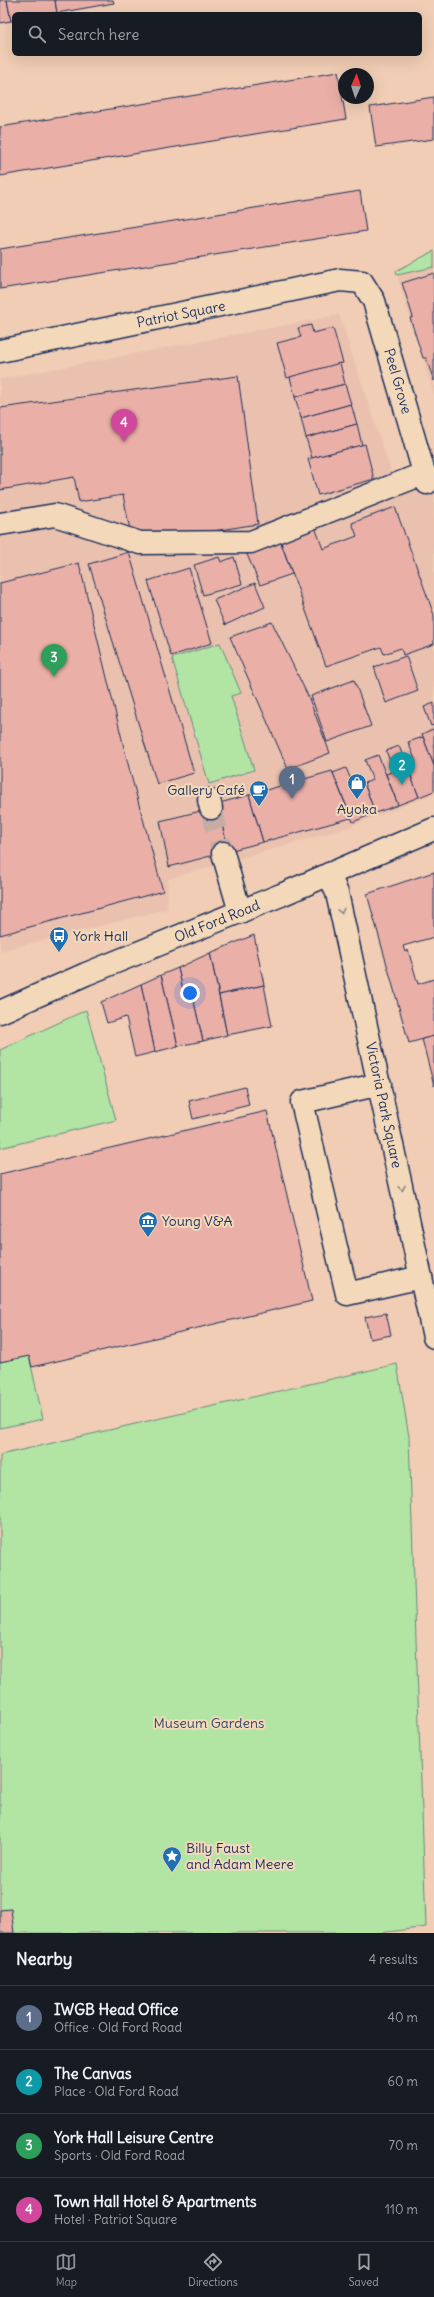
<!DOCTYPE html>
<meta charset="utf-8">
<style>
body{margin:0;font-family:Delius,sans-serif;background:#20242c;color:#f1f3f6}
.compass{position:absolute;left:338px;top:68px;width:36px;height:36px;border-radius:50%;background:#171b24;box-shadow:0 4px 16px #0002;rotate:3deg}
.you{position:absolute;left:190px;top:993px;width:14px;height:14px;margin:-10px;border:3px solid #fff;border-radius:50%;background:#1a73e8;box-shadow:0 0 0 6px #1a73e833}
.badge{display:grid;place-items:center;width:26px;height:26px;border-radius:50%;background:#8c9099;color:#fff;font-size:13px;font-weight:700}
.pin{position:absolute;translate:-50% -33px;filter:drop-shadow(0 1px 2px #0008)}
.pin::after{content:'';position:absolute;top:21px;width:14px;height:12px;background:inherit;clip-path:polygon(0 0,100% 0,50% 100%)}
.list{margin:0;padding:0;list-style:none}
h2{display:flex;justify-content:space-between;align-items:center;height:52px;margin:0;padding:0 16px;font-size:17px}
h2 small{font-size:13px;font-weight:400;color:#9ea1a6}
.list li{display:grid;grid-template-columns:26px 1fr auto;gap:12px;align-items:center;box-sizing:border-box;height:64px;padding:0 16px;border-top:1px solid #363941}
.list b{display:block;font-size:15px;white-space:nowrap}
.list p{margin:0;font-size:13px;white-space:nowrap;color:#9ea1a6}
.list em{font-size:13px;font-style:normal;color:#9ea1a6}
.icon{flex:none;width:22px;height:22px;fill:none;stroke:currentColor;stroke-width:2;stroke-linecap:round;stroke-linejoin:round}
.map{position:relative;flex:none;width:434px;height:1933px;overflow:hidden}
.search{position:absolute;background:#171b24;box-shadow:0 4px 16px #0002;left:12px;right:12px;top:12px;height:44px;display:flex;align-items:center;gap:10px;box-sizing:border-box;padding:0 14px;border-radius:6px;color:#9ea1a6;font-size:15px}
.sheet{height:308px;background:#171b24}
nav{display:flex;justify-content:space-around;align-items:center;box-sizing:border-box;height:56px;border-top:1px solid #363941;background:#171b24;font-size:11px;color:#9ea1a6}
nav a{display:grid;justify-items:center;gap:2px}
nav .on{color:#8c9099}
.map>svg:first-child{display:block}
.built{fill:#eac1ae}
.green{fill:#b2e4a4;stroke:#668a81}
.building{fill:#eab0a7;stroke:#1b2f5e}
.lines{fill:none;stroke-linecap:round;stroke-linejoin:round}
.minor-tunnel{stroke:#c5ada3;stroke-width:22;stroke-dasharray:22 11;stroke-linecap:butt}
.minor-casing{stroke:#1b2f5e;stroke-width:25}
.major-casing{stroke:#1b2f5e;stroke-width:25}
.minor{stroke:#f3d9ba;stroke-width:22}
.major{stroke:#f3d9ba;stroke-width:22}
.oneway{stroke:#87848c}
.labels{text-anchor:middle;stroke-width:4;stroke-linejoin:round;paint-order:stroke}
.street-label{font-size:14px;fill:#1b2f5e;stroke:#f3d9ba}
.poi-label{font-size:14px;fill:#1b2f5e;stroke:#f3d9ba;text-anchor:start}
.park-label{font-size:14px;fill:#324a68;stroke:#f3d9ba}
</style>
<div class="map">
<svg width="434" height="1933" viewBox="0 0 434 1933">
<rect width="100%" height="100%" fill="#f0cdb4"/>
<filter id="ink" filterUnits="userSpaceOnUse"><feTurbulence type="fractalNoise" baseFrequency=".025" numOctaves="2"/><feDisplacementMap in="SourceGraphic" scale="8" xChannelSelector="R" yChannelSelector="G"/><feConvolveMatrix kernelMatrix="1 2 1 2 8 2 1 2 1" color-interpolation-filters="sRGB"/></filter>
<g filter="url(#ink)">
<!-- built -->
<g class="built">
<polygon points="434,267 434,394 397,275"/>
<polygon points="339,315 399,496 434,484 434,794 346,828 168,879 167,909 0,951 0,379"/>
</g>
<!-- green -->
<g class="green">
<polygon points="434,251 434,267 397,275 396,271"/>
<polygon points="220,643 241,693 231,696 254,770 209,784 172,658"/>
<polygon points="86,1010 116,1120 0,1148 0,1050"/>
<polygon points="29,1356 43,1419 0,1428 0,1362"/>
<polygon points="397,1364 409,1437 426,1927 380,1933 0,1933 0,1455"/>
</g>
<!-- building -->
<g class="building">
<polygon points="0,0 7,0 11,21 0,23"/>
<polygon points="7,0 55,0 57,13 14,14 14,21 11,21"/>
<polygon points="55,0 113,0 114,3 57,13"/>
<polygon points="338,72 346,119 0,176 0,127"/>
<polygon points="434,97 434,139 376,147 370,107"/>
<polygon points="360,191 366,231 0,289 0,249"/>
<polygon points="434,273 434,381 426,358 423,358 410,318 413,317 402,283"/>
<polygon points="311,325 313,333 333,328 343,363 287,378 277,343 301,337 298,328"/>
<polygon points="340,363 345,384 295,397 290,377"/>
<polygon points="238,376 258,524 181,536 130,530 123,495 79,502 74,477 0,490 0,408"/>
<polygon points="345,384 351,404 301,418 295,397"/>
<polygon points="351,404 357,424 306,438 301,418"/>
<polygon points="357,424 362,445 312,458 306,438"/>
<polygon points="365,444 374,479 318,495 308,459"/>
<polygon points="395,507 434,615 434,644 403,655 401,648 384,654 381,647 326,666 280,540 315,527 323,549 357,536 352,523"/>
<polygon points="280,540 292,574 260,585 246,552"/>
<polygon points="129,552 194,773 157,784 89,564"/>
<polygon points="219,557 221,562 234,557 242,584 203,595 194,565"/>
<polygon points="79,563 130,772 163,891 0,935 0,583"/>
<polygon points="189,568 212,643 171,656 148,581"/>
<polygon points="255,583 265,607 225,625 214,600"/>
<polygon points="272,622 308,696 330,753 288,769 230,637"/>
<polygon points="406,656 418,691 386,703 374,667"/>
<polygon points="354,680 371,726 327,742 311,696"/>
<polygon points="434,703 434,725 431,726 424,707"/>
<polygon points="433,729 434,732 434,766 422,734"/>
<polygon points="423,737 434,766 434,791 419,797 407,766 416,762 408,742"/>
<polygon points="399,746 419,797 398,805 386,774 394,771 386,751"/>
<polygon points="378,755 398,805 375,813 364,783 373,780 365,760"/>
<polygon points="346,768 354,787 364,783 375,813 353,822 333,773"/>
<polygon points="332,771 351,818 263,842 249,795"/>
<polygon points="249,795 263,842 229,851 216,804"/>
<polygon points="217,807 229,851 169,867 160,821"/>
<polygon points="434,872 434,937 403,946 405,952 408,950 418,984 434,979 434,1036 409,1043 367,894"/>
<polygon points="254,935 264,985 219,995 210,953"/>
<polygon points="210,953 227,1035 203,1041 193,998 185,999 178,968"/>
<polygon points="178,968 185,999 193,998 203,1041 178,1046 161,975"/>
<polygon points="161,975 178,1046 155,1052 141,984"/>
<polygon points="141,984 155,1052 135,1057 126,1017 107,1023 101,1002"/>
<polygon points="264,985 272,1026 227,1035 219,995"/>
<polygon points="434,1036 434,1086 422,1039"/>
<polygon points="245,1087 249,1105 193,1119 189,1101"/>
<polygon points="267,1111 312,1301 32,1367 29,1356 0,1362 0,1174"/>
<polygon points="386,1313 391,1335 370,1339 365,1317"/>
<polygon points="11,1909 14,1933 0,1933 0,1910"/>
</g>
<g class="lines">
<!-- minor-tunnel -->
<polyline class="minor-tunnel" points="211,808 223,853"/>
<!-- minor casing -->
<g class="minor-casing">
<g id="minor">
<polyline points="0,351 340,280 362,282 374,301 427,483"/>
<polyline points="0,524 55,515 140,543 251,542 425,473"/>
<polyline points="209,800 211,808"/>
<polyline points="223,853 240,912"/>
<polyline points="329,874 337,893 434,1337"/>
<polyline points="380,1084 302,1102 347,1294 421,1277"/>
</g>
</g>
<!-- major casing -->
<g class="major-casing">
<polyline id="major" points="0,1012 86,974 281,895 434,829"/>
</g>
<!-- minor -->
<use href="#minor" class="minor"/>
<!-- major -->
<use href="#major" class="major"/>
</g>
<!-- one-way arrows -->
<defs><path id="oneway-chevron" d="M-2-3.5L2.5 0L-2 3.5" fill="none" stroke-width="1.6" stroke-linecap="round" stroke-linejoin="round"/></defs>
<g class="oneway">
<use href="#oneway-chevron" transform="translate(341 911) rotate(77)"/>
<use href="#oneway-chevron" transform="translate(402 1188) rotate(78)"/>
</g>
</g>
<!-- icons -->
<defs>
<g id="shop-pin" transform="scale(1)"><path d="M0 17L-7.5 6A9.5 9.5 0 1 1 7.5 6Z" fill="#1f6fb2" stroke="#f3d9ba"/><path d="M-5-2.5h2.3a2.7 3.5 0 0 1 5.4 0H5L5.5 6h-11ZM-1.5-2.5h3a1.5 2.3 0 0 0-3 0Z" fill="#fff"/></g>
<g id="cafe-pin" transform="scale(1)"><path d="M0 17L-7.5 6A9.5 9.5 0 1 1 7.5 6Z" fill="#1f6fb2" stroke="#f3d9ba"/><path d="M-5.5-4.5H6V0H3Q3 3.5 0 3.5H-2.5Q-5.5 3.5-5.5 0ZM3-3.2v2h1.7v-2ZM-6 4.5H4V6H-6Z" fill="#fff"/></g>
<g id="bus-pin" transform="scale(1)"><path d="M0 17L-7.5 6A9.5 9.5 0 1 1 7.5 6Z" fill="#1f6fb2" stroke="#f3d9ba"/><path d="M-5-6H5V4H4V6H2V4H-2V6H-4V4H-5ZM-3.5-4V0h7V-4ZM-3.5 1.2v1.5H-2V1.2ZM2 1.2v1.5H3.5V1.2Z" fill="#fff"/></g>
<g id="museum-pin" transform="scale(1)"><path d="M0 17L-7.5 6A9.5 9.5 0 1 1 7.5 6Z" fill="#1f6fb2" stroke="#f3d9ba"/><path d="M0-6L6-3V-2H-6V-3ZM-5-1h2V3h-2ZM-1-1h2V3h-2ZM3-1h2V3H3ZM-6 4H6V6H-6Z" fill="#fff"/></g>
<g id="sight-pin" transform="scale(1)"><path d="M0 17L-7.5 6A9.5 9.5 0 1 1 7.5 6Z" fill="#1f6fb2" stroke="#f3d9ba"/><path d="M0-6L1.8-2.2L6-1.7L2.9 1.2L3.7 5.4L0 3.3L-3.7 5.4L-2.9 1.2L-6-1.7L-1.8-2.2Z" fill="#fff"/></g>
</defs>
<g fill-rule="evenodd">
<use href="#shop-pin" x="357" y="783"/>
<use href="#cafe-pin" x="259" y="790"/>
<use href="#bus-pin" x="59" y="936"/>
<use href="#museum-pin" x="148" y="1221"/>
<use href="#sight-pin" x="172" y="1856"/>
</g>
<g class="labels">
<!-- street labels -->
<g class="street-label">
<text transform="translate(181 314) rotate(-11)" y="5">Patriot Square</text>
<text transform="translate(398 381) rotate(74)" y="5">Peel Grove</text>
<text transform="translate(217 921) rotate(-22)" y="5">Old Ford Road</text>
<text transform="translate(384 1105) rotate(78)" y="5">Victoria Park Square</text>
</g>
<!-- poi labels -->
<g class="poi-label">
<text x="245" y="795" text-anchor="end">Gallery Café</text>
<text x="357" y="814" text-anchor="middle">Ayoka</text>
<text x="73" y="941">York Hall</text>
<text x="162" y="1226">Young V&amp;A</text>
<text x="186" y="1853">Billy Faust<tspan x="186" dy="16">and Adam Meere</tspan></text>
</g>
<!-- park labels -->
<g class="park-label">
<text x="209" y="1728">Museum Gardens</text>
</g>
</g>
</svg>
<svg class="compass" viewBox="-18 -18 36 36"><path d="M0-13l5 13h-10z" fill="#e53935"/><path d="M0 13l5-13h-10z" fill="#9ea1a6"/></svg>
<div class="you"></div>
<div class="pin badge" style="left:292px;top:799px;background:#5c6f8a">1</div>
<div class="pin badge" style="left:402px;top:785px;background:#0f9aa8">2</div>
<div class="pin badge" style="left:54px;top:677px;background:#2e9e5b">3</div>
<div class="pin badge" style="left:124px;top:442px;background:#d1479c">4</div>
<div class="search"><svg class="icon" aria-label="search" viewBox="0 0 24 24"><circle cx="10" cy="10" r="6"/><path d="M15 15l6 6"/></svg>Search here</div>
</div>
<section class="sheet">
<h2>Nearby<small>4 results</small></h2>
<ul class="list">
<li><span class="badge" style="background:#5c6f8a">1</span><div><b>IWGB Head Office</b><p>Office · Old Ford Road</p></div><em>40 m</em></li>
<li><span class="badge" style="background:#0f9aa8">2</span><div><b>The Canvas</b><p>Place · Old Ford Road</p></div><em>60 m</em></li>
<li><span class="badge" style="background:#2e9e5b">3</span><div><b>York Hall Leisure Centre</b><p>Sports · Old Ford Road</p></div><em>70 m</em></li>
<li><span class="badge" style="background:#d1479c">4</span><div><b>Town Hall Hotel &amp; Apartments</b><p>Hotel · Patriot Square</p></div><em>110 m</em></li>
</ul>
</section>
<nav>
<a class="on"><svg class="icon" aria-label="map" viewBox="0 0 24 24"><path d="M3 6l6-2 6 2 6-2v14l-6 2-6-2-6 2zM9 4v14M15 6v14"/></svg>Map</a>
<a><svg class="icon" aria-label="directions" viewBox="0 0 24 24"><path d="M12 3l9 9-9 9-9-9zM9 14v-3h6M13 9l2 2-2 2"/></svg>Directions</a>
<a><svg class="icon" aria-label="saved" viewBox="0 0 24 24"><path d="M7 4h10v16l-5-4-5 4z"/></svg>Saved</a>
</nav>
